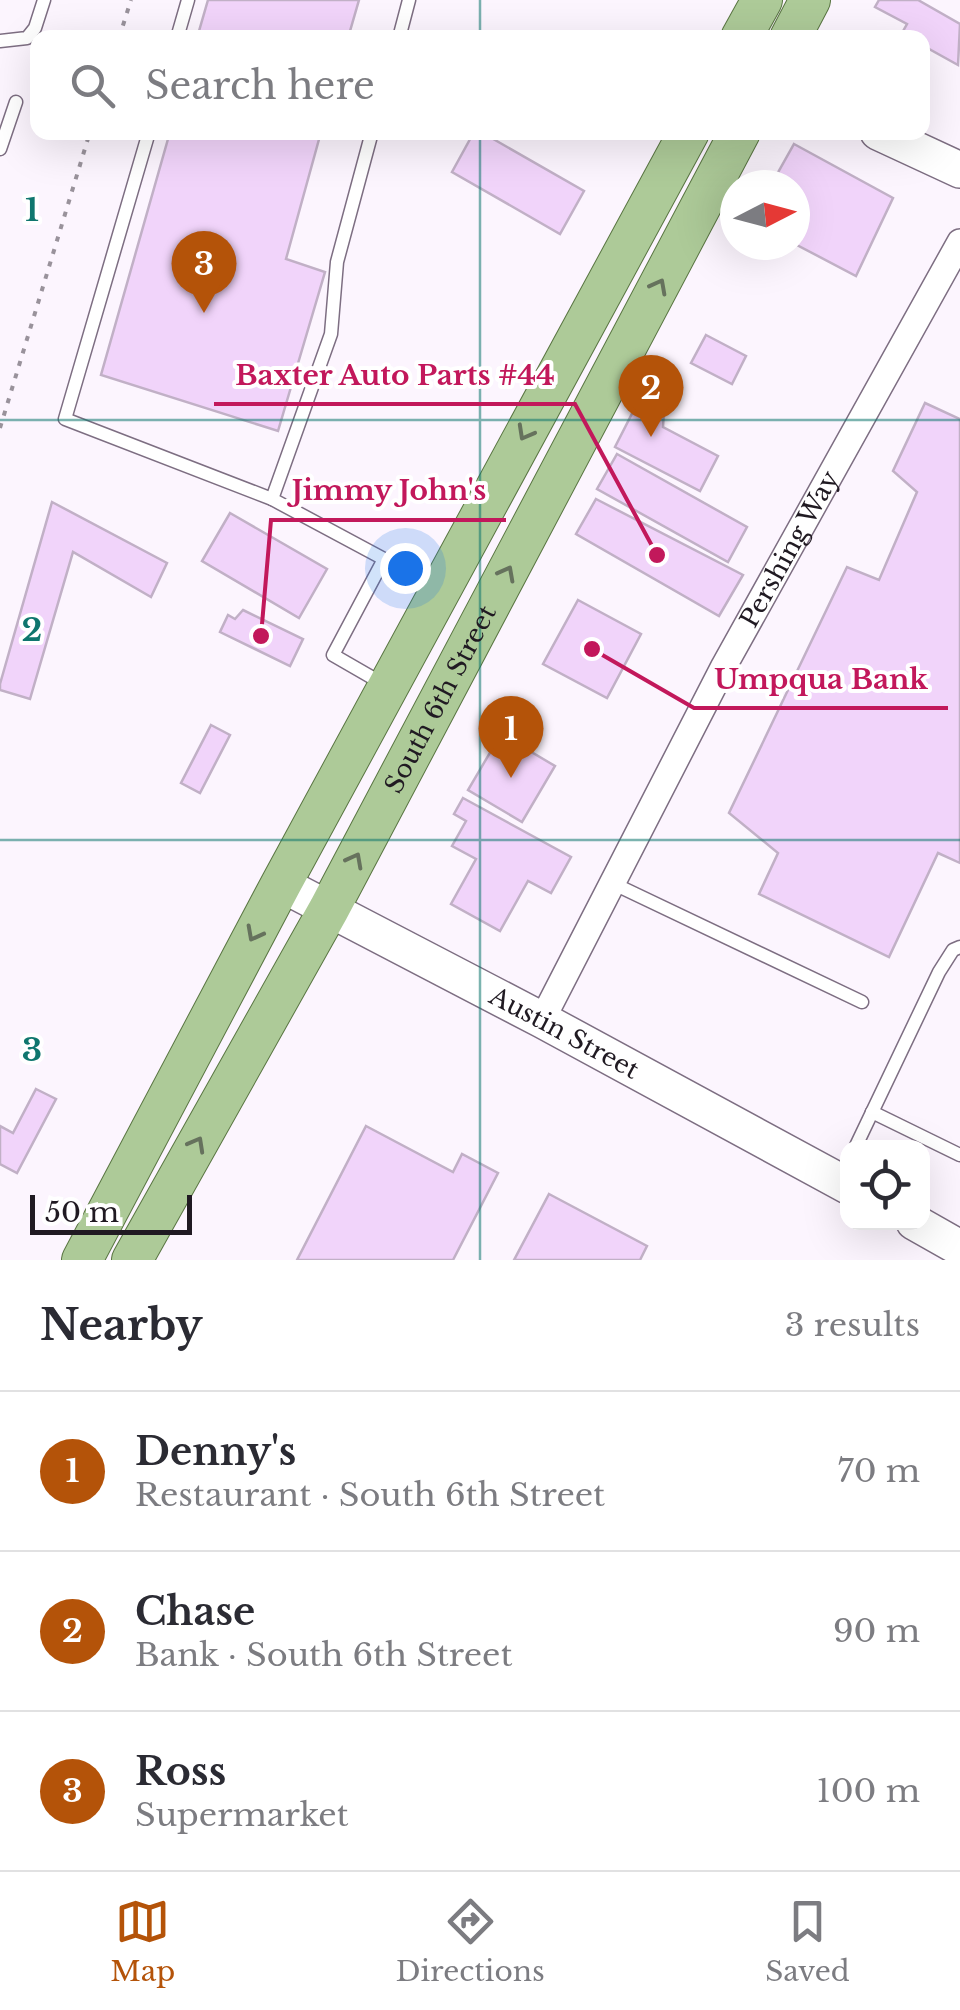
<!DOCTYPE html>
<meta charset="utf-8">
<style>
body{margin:0;font-family:"Libre Baskerville",serif;background:#f7f7f7;color:#2b2b33}
.controls{position:absolute;right:30px;bottom:30px;display:grid;overflow:hidden;border-radius:20px;box-shadow:0 10px 40px #0002}
.controls button{width:90px;height:90px;display:grid;place-items:center;padding:0;border:0;border-bottom:2px solid #e1e1e2;background:#fff;color:#2b2b33;font:50px sans-serif}
.compass{position:absolute;left:720px;top:170px;width:90px;height:90px;border-radius:50%;background:#fff;box-shadow:0 10px 40px #0002;rotate:84deg}
.scale{position:absolute;left:30px;bottom:25px;width:162px;box-sizing:border-box;padding-left:10px;border:5px solid #201a22;border-top:0;font-size:28px;line-height:35px;white-space:nowrap;color:#201a22;-webkit-text-stroke:8px #fff;paint-order:stroke}
.you{position:absolute;left:405px;top:568px;width:35px;height:35px;margin:-25px;border:8px solid #fff;border-radius:50%;background:#1a73e8;box-shadow:0 0 0 15px #1a73e833}
.badge{display:grid;place-items:center;width:65px;height:65px;border-radius:50%;background:#b45309;color:#fff;font-size:32px;font-weight:700}
.pin{position:absolute;translate:-50% -82px;filter:drop-shadow(0 2px 5px #0008)}
.pin::after{content:'';position:absolute;top:52px;width:35px;height:30px;background:inherit;clip-path:polygon(0 0,100% 0,50% 100%)}
.list{margin:0;padding:0;list-style:none}
h2{display:flex;justify-content:space-between;align-items:center;height:130px;margin:0;padding:0 40px;font-size:42px}
h2 small{font-size:32px;font-weight:400;color:#7c7c81}
.list li{display:grid;grid-template-columns:65px 1fr auto;gap:30px;align-items:center;box-sizing:border-box;height:160px;padding:0 40px;border-top:2px solid #e1e1e2}
.list b{display:block;font-size:38px;white-space:nowrap}
.list p{margin:0;font-size:32px;white-space:nowrap;color:#7c7c81}
.list em{font-size:32px;font-style:normal;color:#7c7c81}
.icon{flex:none;width:55px;height:55px;fill:none;stroke:currentColor;stroke-width:2;stroke-linecap:round;stroke-linejoin:round}
.map{position:relative;flex:none;width:960px;height:1260px;overflow:hidden}
.search{position:absolute;background:#fff;box-shadow:0 10px 40px #0002;left:30px;right:30px;top:30px;height:110px;display:flex;align-items:center;gap:25px;box-sizing:border-box;padding:0 35px;border-radius:20px;color:#7c7c81;font-size:38px}
.sheet{height:610px;background:#fff}
nav{display:flex;justify-content:space-around;align-items:center;box-sizing:border-box;height:140px;border-top:2px solid #e1e1e2;background:#fff;font-size:28px;color:#7c7c81}
nav a{display:grid;justify-items:center;gap:5px}
nav .on{color:#b45309}
.map>svg:first-child{display:block}
.building{fill:#f1d4fa;stroke:#c1b0c6;stroke-width:2.5}
.lines{fill:none;stroke-linecap:round;stroke-linejoin:round}
.lane-casing{stroke:#7d6e82;stroke-width:15}
.street-casing{stroke:#7d6e82;stroke-width:28}
.secondary-casing{stroke:#7d6e82;stroke-width:38}
.primary-casing{stroke:#597542;stroke-width:42}
.path{stroke:#99929b;stroke-width:4;stroke-dasharray:5 8;stroke-linecap:butt}
.lane{stroke:#fff;stroke-width:12}
.street{stroke:#fff;stroke-width:25}
.secondary{stroke:#fff;stroke-width:35}
.primary{stroke:#adca98;stroke-width:40}
.oneway{stroke:#66725d}
.grid{fill:none;stroke:#0f766e;stroke-width:2.5;stroke-opacity:0.55}
.labels{text-anchor:middle;stroke-width:8;stroke-linejoin:round;paint-order:stroke}
.street-label{font-size:25px;fill:#201a22;stroke:#fff}
.grid-label{font-size:32px;text-anchor:middle;font-weight:bold;fill:#0f766e;stroke:#fff;stroke-width:8;stroke-linejoin:round;paint-order:stroke}
.leader{fill:none;stroke:#c2185b;stroke-width:4}
.callout-dot{fill:#c2185b;stroke:#fff;stroke-width:4}
.callout-label{font-size:28px;text-anchor:middle;font-weight:bold;fill:#c2185b;stroke:#fff;stroke-width:8;stroke-linejoin:round;paint-order:stroke}
</style>
<div class="map">
<svg width="960" height="1260" viewBox="0 0 960 1260">
<rect width="100%" height="100%" fill="#fcf5fe"/>
<!-- building -->
<g class="building">
<polygon points="208,0 359,0 348,38 197,38"/>
<polygon points="879,0 918,0 960,24 958,65 922,45 922,38 910,38 902,33 907,24 875,7"/>
<polygon points="170,132 321,132 286,259 325,272 278,431 101,375"/>
<polygon points="474,132 481,132 584,191 560,234 452,172"/>
<polygon points="794,144 893,198 856,276 795,244 795,185 771,185"/>
<polygon points="706,335 746,356 732,384 691,363"/>
<polygon points="640,398 664,411 663,427 718,456 700,491 615,447"/>
<polygon points="925,403 960,419 960,863 938,853 889,957 759,894 778,853 729,813 847,567 879,580 917,492 893,471"/>
<polygon points="617,454 747,527 728,562 597,489"/>
<polygon points="596,499 743,575 719,616 576,534"/>
<polygon points="52,502 167,563 151,597 73,552 30,699 0,690 0,684"/>
<polygon points="230,513 327,569 299,618 202,561"/>
<polygon points="578,600 641,634 607,698 543,664"/>
<polygon points="243,610 303,639 290,666 220,632 228,615 235,619"/>
<polygon points="211,725 230,735 200,793 181,783"/>
<polygon points="501,734 555,766 522,822 468,790"/>
<polygon points="463,798 571,857 551,893 528,881 500,931 451,904 476,859 452,846 466,821 454,814"/>
<polygon points="36,1089 56,1099 17,1173 0,1164 0,1126 13,1133"/>
<polygon points="366,1126 453,1172 462,1154 498,1173 453,1260 297,1260"/>
<polygon points="549,1194 647,1246 640,1260 514,1260"/>
</g>
<g class="lines">
<!-- lane casing -->
<g class="lane-casing">
<g id="lane">
<polyline points="177,38 188,0"/>
<polyline points="399,38 409,0"/>
<polyline points="0,41 27,38 35,28 44,0"/>
<polyline points="149,132 65,419 272,499"/>
<polyline points="372,132 337,262 331,334 272,499 384,559 333,655 385,685"/>
<polyline points="0,149 16,102"/>
<polyline points="612,883 862,1002"/>
<polyline points="872,1112 960,1155"/>
<polyline points="855,1148 939,972 953,950 960,947"/>
</g>
</g>
<!-- street casing -->
<g class="street-casing">
<g id="street">
<path id="s1" d="M542,1020L724,666L960,242"/>
</g>
</g>
<!-- secondary casing -->
<g class="secondary-casing">
<g id="secondary">
<polyline points="878,132 960,170"/>
<path id="s2" d="M281,884L542,1020L848,1186"/>
<polyline points="914,1222 960,1248"/>
</g>
</g>
<!-- primary casing -->
<g class="primary-casing">
<g id="primary">
<polyline points="741,38 762,0"/>
<polyline points="790,38 810,0"/>
<polyline points="82,1260 281,884 689,132"/>
<path id="s3" d="M132,1260L329,909L740,132"/>
</g>
</g>
<!-- path -->
<g class="path">
<polyline points="119,38 131,0"/>
<polyline points="0,428 90,132"/>
</g>
<!-- lane -->
<use href="#lane" class="lane"/>
<!-- street -->
<use href="#street" class="street"/>
<!-- secondary -->
<use href="#secondary" class="secondary"/>
<!-- primary -->
<use href="#primary" class="primary"/>
</g>
<!-- one-way arrows -->
<defs><path id="oneway-chevron" d="M-2-3.5L2.5 0L-2 3.5" fill="none" stroke-width="1.6" stroke-linecap="round" stroke-linejoin="round" transform="scale(2.5)"/></defs>
<g class="oneway">
<use href="#oneway-chevron" transform="translate(659 286) rotate(-62)"/>
<use href="#oneway-chevron" transform="translate(525 433) rotate(119)"/>
<use href="#oneway-chevron" transform="translate(507 573) rotate(-62)"/>
<use href="#oneway-chevron" transform="translate(355 860) rotate(-62)"/>
<use href="#oneway-chevron" transform="translate(254 934) rotate(118)"/>
<use href="#oneway-chevron" transform="translate(197 1144) rotate(-61)"/>
</g>
<!-- grid -->
<path class="grid" d="M480,0V38M480,132V1260M0,420H960M0,840H960"/>
<g class="labels">
<!-- street labels -->
<g class="street-label">
<text dy="9" stroke="none"><textPath href="#s1" startOffset="532">Pershing Way</textPath></text>
<text dy="9" stroke="none"><textPath href="#s3" startOffset="640">South 6th Street</textPath></text>
<text dy="9" stroke="none"><textPath href="#s2" startOffset="320">Austin Street</textPath></text>
</g>
</g>
<g class="grid-label">
<text x="32" y="221">1</text>
<text x="32" y="641">2</text>
<text x="32" y="1061">3</text>
</g>
<!-- callouts -->
<path class="leader" d="M657 555L575 404H214M261 636L271 520H506M592 649L694 708H948"/>
<g class="callout-dot">
<circle cx="657" cy="555" r="10"/>
<circle cx="261" cy="636" r="10"/>
<circle cx="592" cy="649" r="10"/>
</g>
<g class="callout-label">
<text x="395" y="385">Baxter Auto Parts #44</text>
<text x="389" y="500">Jimmy John's</text>
<text x="821" y="689">Umpqua Bank</text>
</g>
</svg>
<div class="controls">
<button><svg class="icon" aria-label="locate" viewBox="0 0 24 24"><circle cx="12" cy="12" r="6"/><path d="M12 2v4M12 18v4M2 12h4M18 12h4"/></svg></button>
</div>
<svg class="compass" viewBox="-18 -18 36 36"><path d="M0-13l5 13h-10z" fill="#e53935"/><path d="M0 13l5-13h-10z" fill="#7c7c81"/></svg>
<div class="scale">50 m</div>
<div class="you"></div>
<div class="pin badge" style="left:511px;top:778px">1</div>
<div class="pin badge" style="left:651px;top:437px">2</div>
<div class="pin badge" style="left:204px;top:313px">3</div>
<div class="search"><svg class="icon" aria-label="search" viewBox="0 0 24 24"><circle cx="10" cy="10" r="6"/><path d="M15 15l6 6"/></svg>Search here</div>
</div>
<section class="sheet">
<h2>Nearby<small>3 results</small></h2>
<ul class="list">
<li><span class="badge">1</span><div><b>Denny's</b><p>Restaurant · South 6th Street</p></div><em>70 m</em></li>
<li><span class="badge">2</span><div><b>Chase</b><p>Bank · South 6th Street</p></div><em>90 m</em></li>
<li><span class="badge">3</span><div><b>Ross</b><p>Supermarket</p></div><em>100 m</em></li>
</ul>
</section>
<nav>
<a class="on"><svg class="icon" aria-label="map" viewBox="0 0 24 24"><path d="M3 6l6-2 6 2 6-2v14l-6 2-6-2-6 2zM9 4v14M15 6v14"/></svg>Map</a>
<a><svg class="icon" aria-label="directions" viewBox="0 0 24 24"><path d="M12 3l9 9-9 9-9-9zM9 14v-3h6M13 9l2 2-2 2"/></svg>Directions</a>
<a><svg class="icon" aria-label="saved" viewBox="0 0 24 24"><path d="M7 4h10v16l-5-4-5 4z"/></svg>Saved</a>
</nav>
